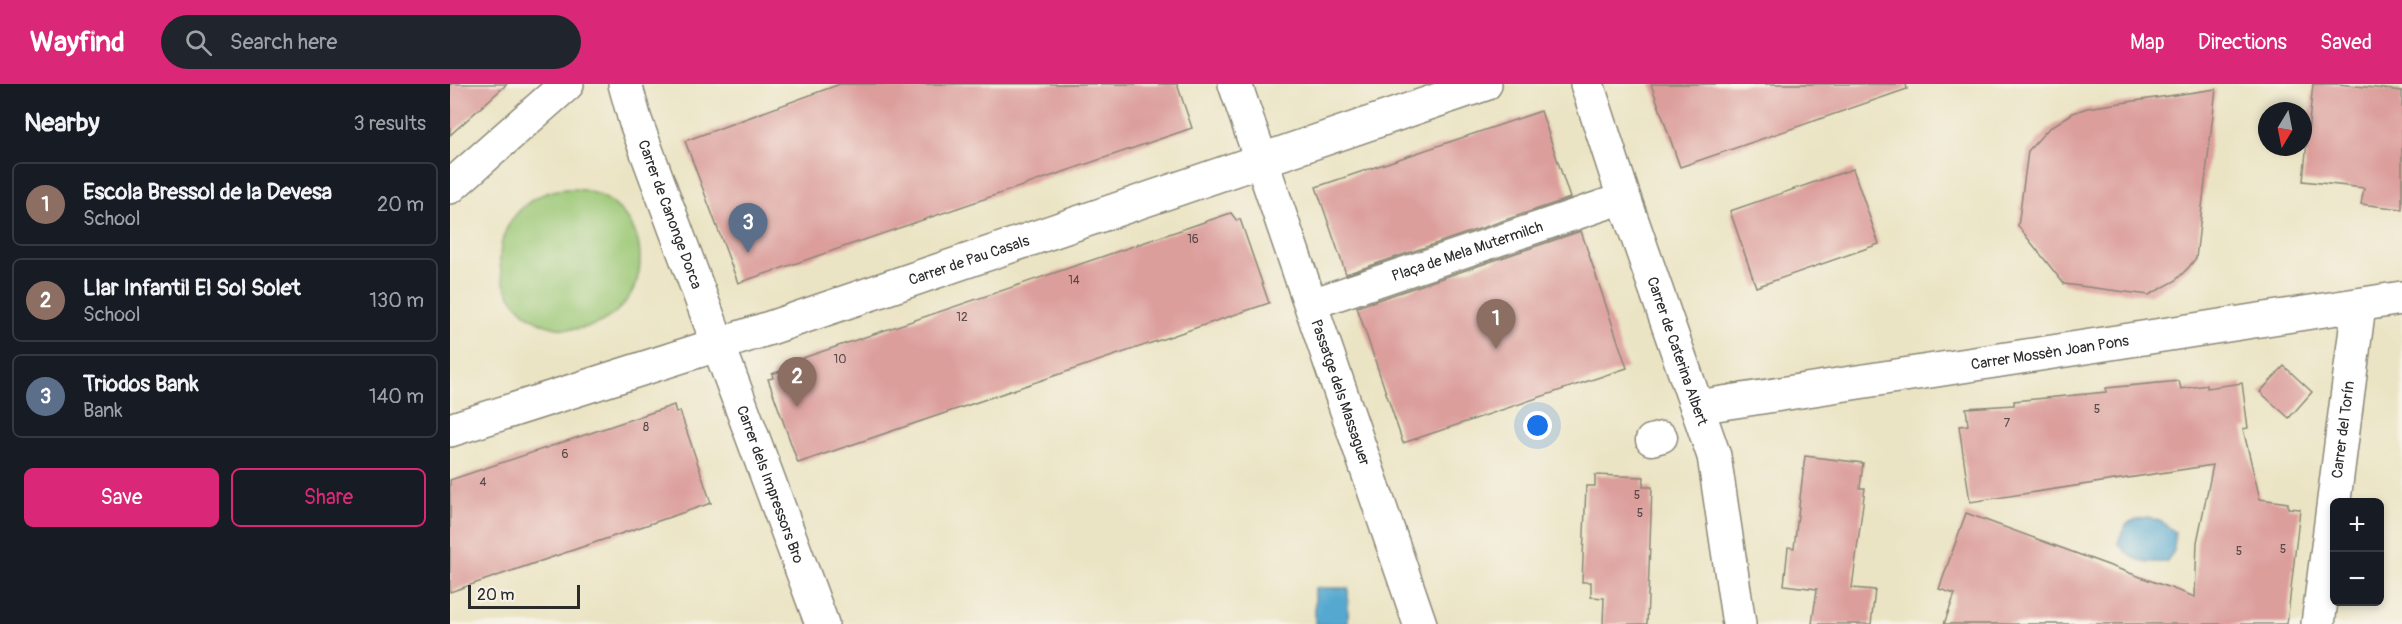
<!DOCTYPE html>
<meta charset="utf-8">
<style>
body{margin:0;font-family:Pangolin,sans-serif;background:#20242c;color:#f1f3f6}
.controls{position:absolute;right:18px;bottom:18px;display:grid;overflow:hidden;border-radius:9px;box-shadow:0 3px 9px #0003}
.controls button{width:54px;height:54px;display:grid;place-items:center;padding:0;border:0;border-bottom:2px solid #363941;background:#171b24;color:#f1f3f6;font:30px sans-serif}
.compass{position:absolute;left:1808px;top:18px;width:54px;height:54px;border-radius:50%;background:#171b24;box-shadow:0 3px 9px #0003;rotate:190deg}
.scale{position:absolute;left:18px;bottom:15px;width:112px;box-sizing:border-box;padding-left:6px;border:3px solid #2b2b2b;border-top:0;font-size:16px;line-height:21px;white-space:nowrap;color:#2b2b2b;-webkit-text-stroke:4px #f7f3e8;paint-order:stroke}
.you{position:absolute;left:1088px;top:342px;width:21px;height:21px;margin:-15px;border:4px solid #fff;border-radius:50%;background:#1a73e8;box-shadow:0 0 0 9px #1a73e833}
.badge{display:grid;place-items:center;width:39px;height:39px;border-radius:50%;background:#db2777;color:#fff;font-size:20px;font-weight:700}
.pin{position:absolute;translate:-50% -50px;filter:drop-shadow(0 2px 3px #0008)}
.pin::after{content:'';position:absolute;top:32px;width:21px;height:18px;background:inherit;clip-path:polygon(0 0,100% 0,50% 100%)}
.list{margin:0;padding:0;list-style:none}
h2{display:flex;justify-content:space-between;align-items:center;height:78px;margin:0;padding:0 24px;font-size:26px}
h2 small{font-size:20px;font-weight:400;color:#9ea1a6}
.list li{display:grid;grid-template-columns:39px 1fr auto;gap:18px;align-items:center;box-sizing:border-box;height:84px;margin:0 12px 12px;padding:0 12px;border:2px solid #363941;border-radius:9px}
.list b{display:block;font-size:22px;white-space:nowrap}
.list p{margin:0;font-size:20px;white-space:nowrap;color:#9ea1a6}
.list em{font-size:20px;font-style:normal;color:#9ea1a6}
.actions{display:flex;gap:12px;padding:18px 24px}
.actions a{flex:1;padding:14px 0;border:2px solid #db2777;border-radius:9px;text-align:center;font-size:21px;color:#db2777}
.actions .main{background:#db2777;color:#fff}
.icon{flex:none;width:33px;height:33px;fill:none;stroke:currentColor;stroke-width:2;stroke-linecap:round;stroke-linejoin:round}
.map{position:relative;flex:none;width:1952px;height:540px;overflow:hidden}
header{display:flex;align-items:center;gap:36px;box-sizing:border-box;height:84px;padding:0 30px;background:#db2777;color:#fff}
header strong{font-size:28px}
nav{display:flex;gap:33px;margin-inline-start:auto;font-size:21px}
.search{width:420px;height:54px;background:#20242c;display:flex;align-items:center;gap:15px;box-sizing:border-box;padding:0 21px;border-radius:33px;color:#9ea1a6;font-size:22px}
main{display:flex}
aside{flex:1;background:#171b24}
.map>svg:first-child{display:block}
.green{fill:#9bc876;stroke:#637a50;stroke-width:1.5}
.water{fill:#54a9d0;stroke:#406a7e;stroke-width:1.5}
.building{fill:#dc9e9b}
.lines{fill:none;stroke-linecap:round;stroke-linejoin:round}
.pedestrian-casing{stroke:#8b8878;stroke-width:33}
.minor-casing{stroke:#8b8878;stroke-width:36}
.pedestrian{stroke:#fff;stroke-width:30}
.minor{stroke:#fff;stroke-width:33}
.labels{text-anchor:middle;stroke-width:4.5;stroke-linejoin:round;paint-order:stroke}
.number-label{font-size:12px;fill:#574847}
.street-label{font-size:15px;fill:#2b2b2b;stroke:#f7f3e8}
</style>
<header>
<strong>Wayfind</strong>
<div class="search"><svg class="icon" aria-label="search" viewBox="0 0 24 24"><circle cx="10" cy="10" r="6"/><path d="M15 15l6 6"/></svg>Search here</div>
<nav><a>Map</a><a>Directions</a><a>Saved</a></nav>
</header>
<main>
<aside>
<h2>Nearby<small>3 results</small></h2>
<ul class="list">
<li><span class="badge" style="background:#8d6e63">1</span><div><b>Escola Bressol de la Devesa</b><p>School</p></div><em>20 m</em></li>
<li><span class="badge" style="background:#8d6e63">2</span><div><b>Llar Infantil El Sol Solet</b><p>School</p></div><em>130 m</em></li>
<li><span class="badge" style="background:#5c6f8a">3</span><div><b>Triodos Bank</b><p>Bank</p></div><em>140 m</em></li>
</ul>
<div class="actions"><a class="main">Save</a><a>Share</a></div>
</aside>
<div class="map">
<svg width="1952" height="540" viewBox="0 0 1952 540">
<rect width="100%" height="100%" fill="#f7f3e8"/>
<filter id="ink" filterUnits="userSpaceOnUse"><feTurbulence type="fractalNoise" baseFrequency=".0167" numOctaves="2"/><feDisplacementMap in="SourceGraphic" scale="12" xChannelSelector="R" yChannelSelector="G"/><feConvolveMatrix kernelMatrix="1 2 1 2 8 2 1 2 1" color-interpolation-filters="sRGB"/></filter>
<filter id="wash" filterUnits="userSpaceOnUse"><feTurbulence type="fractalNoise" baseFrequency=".008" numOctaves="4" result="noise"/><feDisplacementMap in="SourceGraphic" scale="24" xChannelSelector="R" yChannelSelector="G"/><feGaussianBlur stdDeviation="1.35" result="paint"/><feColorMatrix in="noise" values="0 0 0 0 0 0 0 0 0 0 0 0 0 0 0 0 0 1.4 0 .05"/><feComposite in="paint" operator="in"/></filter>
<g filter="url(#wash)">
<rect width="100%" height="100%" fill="#ebe4c4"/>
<!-- green -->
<circle class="green" cx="120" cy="175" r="70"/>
<!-- water -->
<g class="water">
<path d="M1698,433L1712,438L1725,448L1724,467L1716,478C1694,479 1682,478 1668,459C1674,440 1678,435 1698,433Z"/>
<rect x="865" y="504" width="33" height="36"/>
</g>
<g id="blocks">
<!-- building -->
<g class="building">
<polygon points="0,0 57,0 0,51"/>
<polygon points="390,0 727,0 742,44 288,199 235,57"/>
<polygon points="1201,0 1456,0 1457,5 1230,83"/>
<polygon points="1863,0 1888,0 1952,7 1952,125 1911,120 1914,104 1853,97"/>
<polygon points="1766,5 1746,174 1739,183 1725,197 1699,211 1614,200 1568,142 1578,67 1598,45 1623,29 1637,24"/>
<polygon points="1091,27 1120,114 896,190 866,103"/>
<polygon points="1403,85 1429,160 1306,203 1280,127"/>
<polygon points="781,129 787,137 790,135 819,219 348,379 318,295 323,294 322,290 342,283 341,278"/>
<polygon points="1131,147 1177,284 953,359 907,223"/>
<polygon points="1834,282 1862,308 1839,334 1810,308"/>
<polygon points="1729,297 1731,305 1757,301 1757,304 1792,299 1798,344 1793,345 1810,415 1838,419 1838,424 1850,425 1837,540 1494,540 1505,510 1489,505 1516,429 1745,513 1747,458 1763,381 1520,418 1509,342 1518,341 1516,324 1564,321 1564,317 1656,308 1656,304"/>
<polygon points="224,321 226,329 230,327 261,419 0,508 0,396"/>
<polygon points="1355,372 1413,379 1410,404 1415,404 1402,504 1425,506 1421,540 1362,540 1367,505 1334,501 1338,463 1344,464"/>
<polygon points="1145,391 1194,393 1193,403 1202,403 1197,540 1153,540 1154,514 1141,513 1141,498 1132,498 1136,402 1145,402"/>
</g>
</g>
</g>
<g filter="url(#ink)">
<use href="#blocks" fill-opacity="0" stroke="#8b8878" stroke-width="1.5"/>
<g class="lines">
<!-- pedestrian casing -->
<g class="pedestrian-casing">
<g id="pedestrian">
<path id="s1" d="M861,220L1174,114"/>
<polyline points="1201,356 1212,353"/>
</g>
</g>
<!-- minor casing -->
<g class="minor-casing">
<g id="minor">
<path id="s2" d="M175,0L185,36L372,540"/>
<path id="s3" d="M785,0L970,540"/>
<path id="s4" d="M1137,0L1174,114L1264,372L1289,540"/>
<polyline points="0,103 117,0"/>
<path id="s5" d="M1247,323L1952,214"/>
<path id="s6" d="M0,346L320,244L1035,0"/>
<path id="s7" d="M1868,540L1909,221"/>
</g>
</g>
<!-- pedestrian -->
<use href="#pedestrian" class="pedestrian"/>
<!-- minor -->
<use href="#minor" class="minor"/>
</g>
</g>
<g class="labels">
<!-- number labels -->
<g class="number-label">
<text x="743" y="159">16</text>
<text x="624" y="200">14</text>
<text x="512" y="237">12</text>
<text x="390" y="279">10</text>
<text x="1647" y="329">5</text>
<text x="1557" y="343">7</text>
<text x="196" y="347">8</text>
<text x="115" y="374">6</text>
<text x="33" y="402">4</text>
<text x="1187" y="415">5</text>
<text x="1190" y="433">5</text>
<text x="1833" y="469">5</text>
<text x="1789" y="471">5</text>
</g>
<!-- street labels -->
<g class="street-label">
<text dy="5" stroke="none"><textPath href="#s2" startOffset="138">Carrer de Canonge Dorca</textPath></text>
<text dy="5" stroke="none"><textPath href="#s1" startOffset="165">Plaça de Mela Mutermilch</textPath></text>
<text dy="5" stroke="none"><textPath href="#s6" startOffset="546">Carrer de Pau Casals</textPath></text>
<text dy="5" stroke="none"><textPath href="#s4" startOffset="282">Carrer de Caterina Albert</textPath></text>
<text dy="5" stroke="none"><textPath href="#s5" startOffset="357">Carrer Mossèn Joan Pons</textPath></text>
<text dy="5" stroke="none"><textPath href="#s3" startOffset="326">Passatge dels Massaguer</textPath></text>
<text dy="5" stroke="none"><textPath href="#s7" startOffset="196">Carrer del Torín</textPath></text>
<text dy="5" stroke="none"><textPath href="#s2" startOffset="426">Carrer dels Impressors Bro</textPath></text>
</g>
</g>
</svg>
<div class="controls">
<button>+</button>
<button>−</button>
</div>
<svg class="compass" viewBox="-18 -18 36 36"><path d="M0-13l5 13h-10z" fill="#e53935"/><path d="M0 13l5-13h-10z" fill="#9ea1a6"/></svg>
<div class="scale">20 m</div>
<div class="you"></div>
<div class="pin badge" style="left:1046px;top:265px;background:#8d6e63">1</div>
<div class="pin badge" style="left:347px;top:323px;background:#8d6e63">2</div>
<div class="pin badge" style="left:298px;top:169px;background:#5c6f8a">3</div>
</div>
</main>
